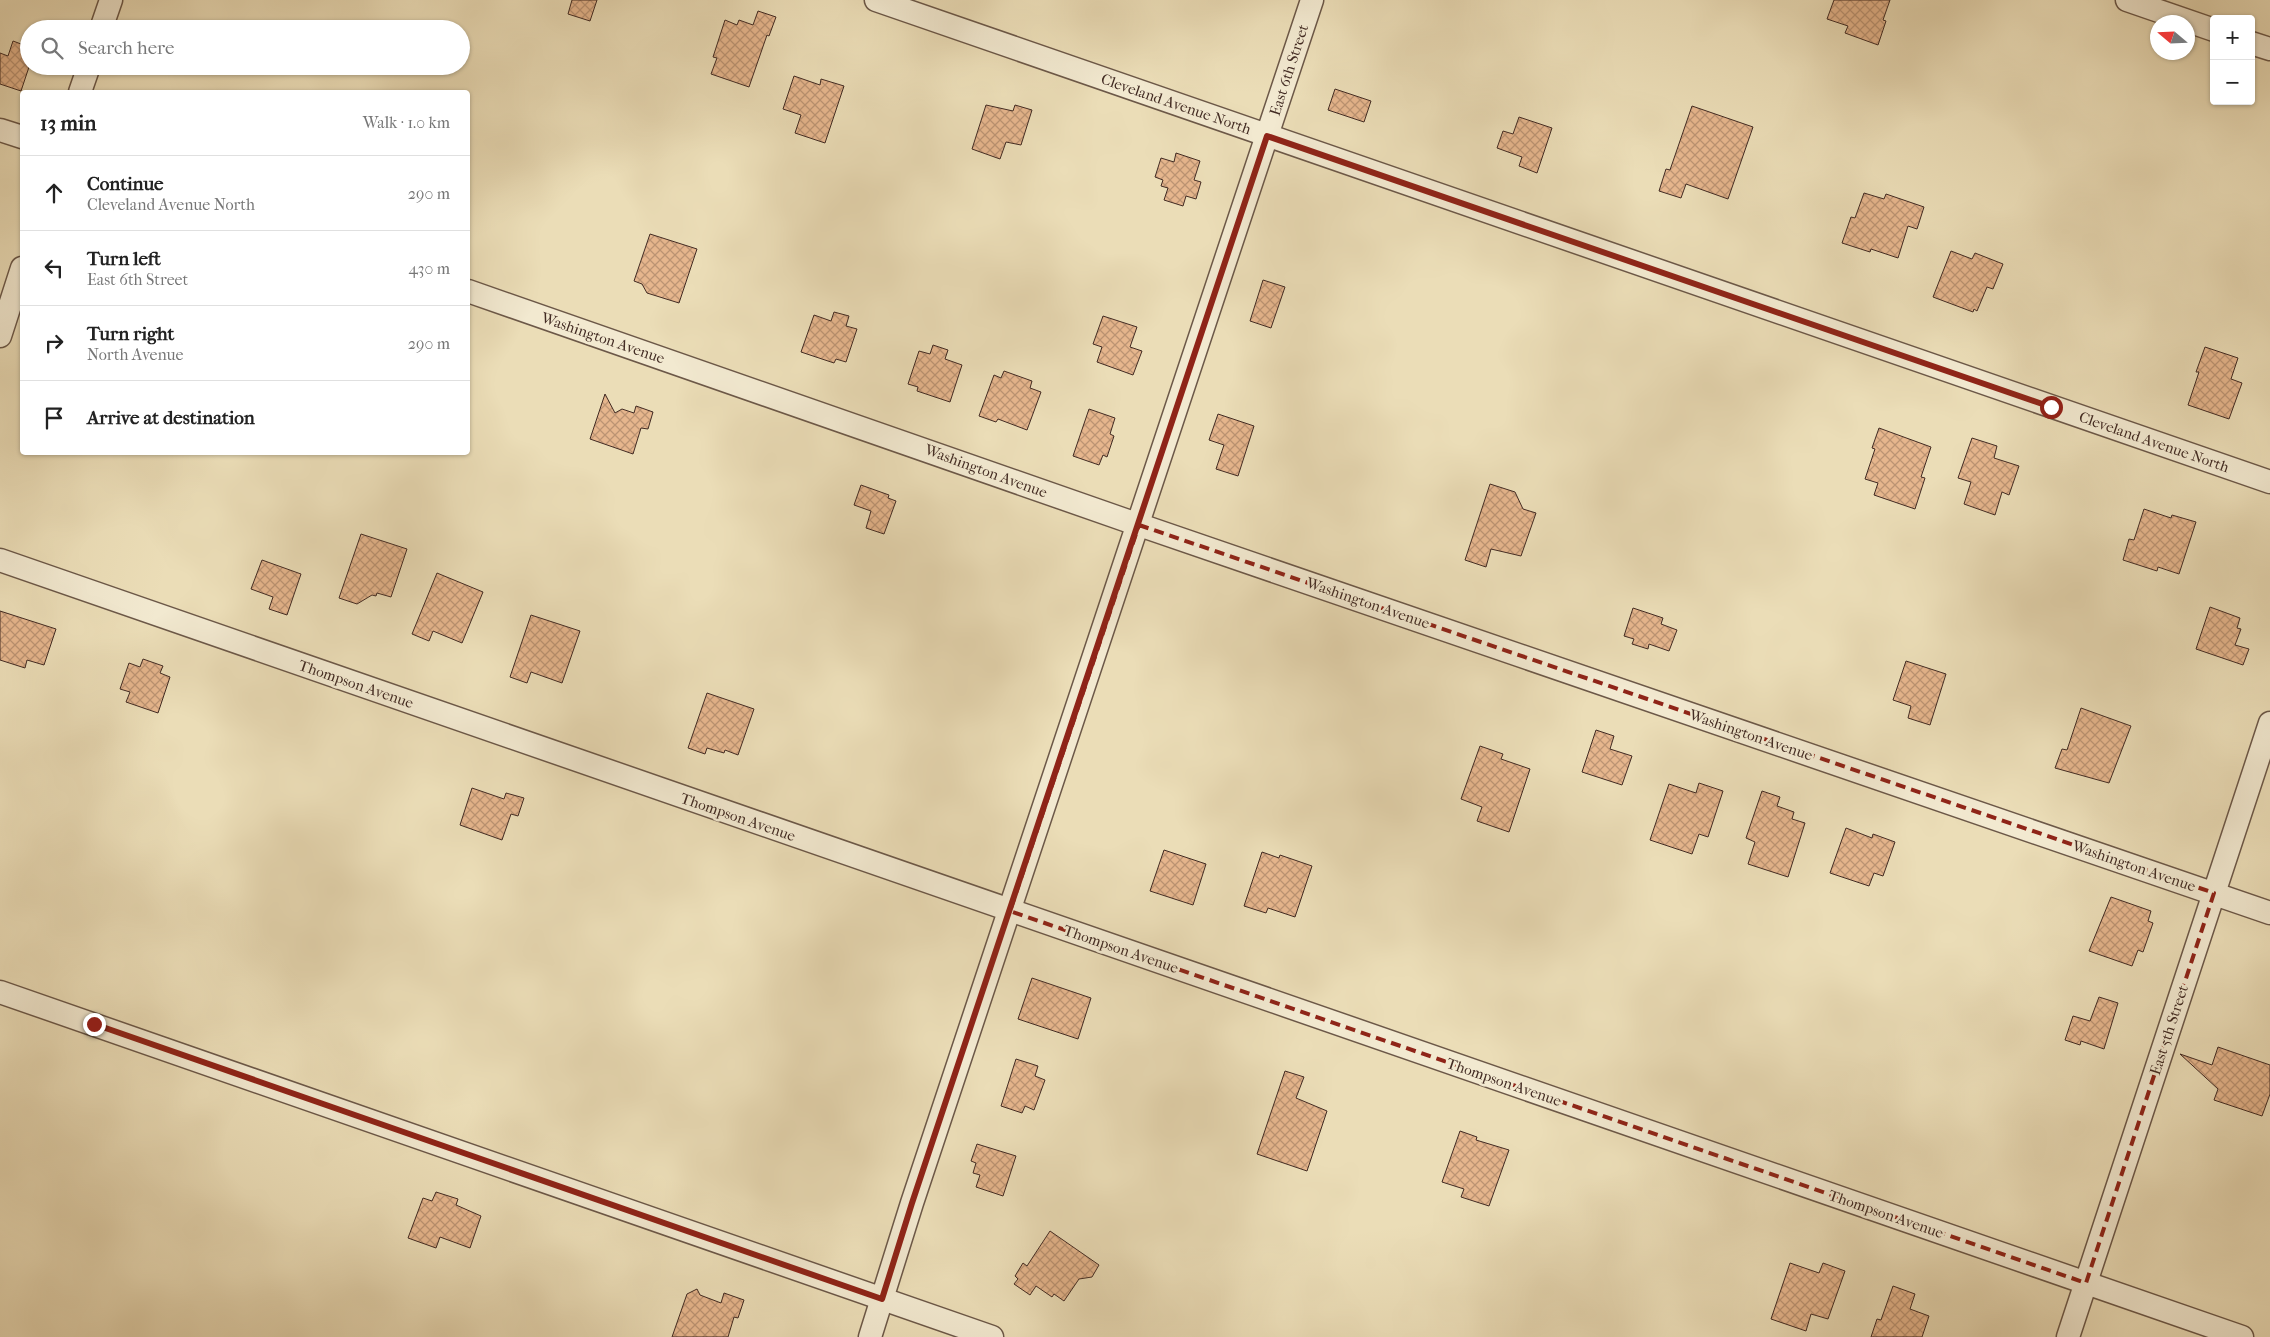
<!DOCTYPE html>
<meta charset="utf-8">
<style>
body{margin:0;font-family:"IM FELL French Canon",serif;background:#f2f2f2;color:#222}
.controls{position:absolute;right:15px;top:15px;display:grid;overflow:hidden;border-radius:5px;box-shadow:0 1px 4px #0004}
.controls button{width:45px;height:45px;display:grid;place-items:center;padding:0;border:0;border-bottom:1px solid #e0e0e0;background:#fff;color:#222;font:25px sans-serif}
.compass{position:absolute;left:2150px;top:15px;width:45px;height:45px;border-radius:50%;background:#fff;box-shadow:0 1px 4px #0004;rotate:289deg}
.stop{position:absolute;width:15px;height:15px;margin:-11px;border:4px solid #8f2418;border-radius:50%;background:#fff}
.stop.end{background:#8f2418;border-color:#fff;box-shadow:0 1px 5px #0008}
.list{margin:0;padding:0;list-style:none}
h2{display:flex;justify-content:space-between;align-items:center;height:65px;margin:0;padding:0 20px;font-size:21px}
h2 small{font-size:16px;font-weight:400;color:#767676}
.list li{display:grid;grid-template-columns:32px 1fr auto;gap:15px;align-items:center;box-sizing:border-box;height:75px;padding:0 20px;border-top:1px solid #e0e0e0}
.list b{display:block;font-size:19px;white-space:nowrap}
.list p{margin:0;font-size:16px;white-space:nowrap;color:#767676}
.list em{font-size:16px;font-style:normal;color:#767676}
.icon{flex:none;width:28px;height:28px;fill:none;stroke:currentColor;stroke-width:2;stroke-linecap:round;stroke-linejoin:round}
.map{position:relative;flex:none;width:2270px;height:1337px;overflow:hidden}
.search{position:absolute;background:#fff;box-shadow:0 1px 4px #0004;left:20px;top:20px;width:450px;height:55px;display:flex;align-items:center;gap:12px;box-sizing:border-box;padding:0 18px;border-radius:28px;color:#767676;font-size:19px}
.panel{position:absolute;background:#fff;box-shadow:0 1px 4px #0004;left:20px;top:90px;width:450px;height:365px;border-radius:5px}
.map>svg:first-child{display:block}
.building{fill:url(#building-cross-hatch);stroke:#422b23}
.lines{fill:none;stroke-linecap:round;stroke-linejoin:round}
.minor-casing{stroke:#6c5848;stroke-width:25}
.minor{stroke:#f2e9d0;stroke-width:22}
.route{stroke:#8f2418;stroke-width:6}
.marked{fill:none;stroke:#8f2418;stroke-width:4;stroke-dasharray:10 6;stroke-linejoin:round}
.labels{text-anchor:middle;stroke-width:5;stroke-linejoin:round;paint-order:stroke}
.street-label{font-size:15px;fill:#422b23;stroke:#f2e9d0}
</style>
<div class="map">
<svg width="2270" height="1337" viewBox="0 0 2270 1337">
<defs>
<pattern id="building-cross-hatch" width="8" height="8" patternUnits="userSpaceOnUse" patternTransform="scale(1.25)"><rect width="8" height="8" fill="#e6b68d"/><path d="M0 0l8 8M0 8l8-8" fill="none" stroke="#bc9473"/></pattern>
</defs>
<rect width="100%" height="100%" fill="#ebddb7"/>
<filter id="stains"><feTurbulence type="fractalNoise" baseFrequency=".004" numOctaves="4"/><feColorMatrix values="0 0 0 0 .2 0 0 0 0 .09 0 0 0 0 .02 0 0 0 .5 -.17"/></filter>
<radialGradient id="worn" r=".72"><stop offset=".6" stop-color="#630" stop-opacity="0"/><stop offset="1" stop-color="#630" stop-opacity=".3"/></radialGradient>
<!-- building -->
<g class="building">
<polygon points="572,0 597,0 590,21 568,14"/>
<polygon points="1834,0 1890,0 1883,20 1886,21 1878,45 1845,33 1848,26 1827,19"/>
<polygon points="758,11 776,17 769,36 767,35 749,87 711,74 717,58 713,57 725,20 737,25 739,20 753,25"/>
<polygon points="13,41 29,47 29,67 21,91 0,84 0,53 8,56"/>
<polygon points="794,76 820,85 821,79 844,86 825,143 795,133 801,115 783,109"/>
<polygon points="1335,89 1371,101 1364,122 1328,110"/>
<polygon points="986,105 1013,111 1015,105 1032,110 1021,145 1006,142 1000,159 972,149"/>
<polygon points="1692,106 1753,127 1728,199 1686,184 1681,198 1659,191 1666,169 1670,170"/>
<polygon points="1519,117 1552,128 1537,173 1519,166 1522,157 1497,148 1503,131 1513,134"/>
<polygon points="1176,153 1200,161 1194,180 1201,182 1196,199 1186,196 1183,206 1164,200 1168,188 1161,186 1163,180 1155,177 1161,158 1174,162"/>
<polygon points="1864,193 1884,199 1886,194 1924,207 1917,229 1908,226 1898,258 1871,249 1870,252 1842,243 1851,217 1855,218"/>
<polygon points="650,234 697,249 679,303 647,293 642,284 634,281"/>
<polygon points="1951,251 1972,259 1975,253 2003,264 1993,289 1987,287 1977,311 1974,309 1973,312 1933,297"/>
<polygon points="1263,280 1285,287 1271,328 1250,321"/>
<polygon points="834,312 849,316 846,326 857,329 846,362 836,359 834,363 801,352 814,315 831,321"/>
<polygon points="1103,316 1137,327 1130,347 1142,351 1133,375 1097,362 1102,347 1093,344"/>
<polygon points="933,345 948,350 945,359 962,365 950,402 917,391 918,387 908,384 919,351 930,354"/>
<polygon points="2205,347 2238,358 2231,379 2242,383 2229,419 2188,405 2199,372 2196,372"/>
<polygon points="1004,371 1032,381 1030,388 1041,392 1027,430 998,419 996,422 979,416 994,375 1001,378"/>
<polygon points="605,394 615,413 622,409 634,413 636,406 653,412 648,429 641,428 633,454 590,439"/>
<polygon points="1089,409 1115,418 1110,434 1114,436 1107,457 1103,455 1099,465 1073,456"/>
<polygon points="1218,414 1254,426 1238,476 1216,469 1224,445 1209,440"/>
<polygon points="1879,428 1931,447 1921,477 1925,478 1915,509 1874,495 1878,483 1865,479 1875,449 1872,448"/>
<polygon points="1972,438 1997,446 1994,458 2019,466 2009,495 2002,492 1995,515 1964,504 1971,482 1958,478"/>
<polygon points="1490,484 1515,492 1523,509 1536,513 1521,556 1491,549 1486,567 1465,560"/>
<polygon points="861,485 889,495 888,498 896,501 884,534 866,528 871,511 854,505"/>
<polygon points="2144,509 2171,518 2172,515 2196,522 2179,574 2158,567 2157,571 2123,560 2129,539 2134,540"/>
<polygon points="361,534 407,549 391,597 377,593 376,596 372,595 357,604 339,598"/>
<polygon points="262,560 301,574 287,615 269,609 273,597 251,589"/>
<polygon points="437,573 483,592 462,643 433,631 429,641 412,634"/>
<polygon points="2210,607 2240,618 2237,628 2241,629 2235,645 2249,649 2243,665 2196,649"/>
<polygon points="1633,608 1663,618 1661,624 1677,630 1669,651 1649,644 1648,649 1632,644 1634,639 1624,636"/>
<polygon points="0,611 56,629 44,665 27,660 25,668 0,660"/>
<polygon points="531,615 580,631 562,683 531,672 527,683 510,677"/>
<polygon points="143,659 163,666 160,673 170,677 158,713 126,702 130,692 120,689 129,663 140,667"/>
<polygon points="1906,661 1946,674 1930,725 1908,718 1911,706 1893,700"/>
<polygon points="707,693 754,709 738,755 725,750 724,753 707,748 705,754 688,748"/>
<polygon points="2081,708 2131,726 2109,783 2055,768 2062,749 2067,750"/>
<polygon points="1596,730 1614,736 1610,749 1632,756 1622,785 1582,772"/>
<polygon points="1480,746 1503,754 1501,759 1530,769 1509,832 1477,821 1482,807 1461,799"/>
<polygon points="1699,783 1723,791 1708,837 1699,834 1692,854 1650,840 1669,784 1696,793"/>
<polygon points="472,788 504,799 506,793 524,798 518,816 511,814 502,840 460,825"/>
<polygon points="1762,791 1780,797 1777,806 1794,812 1792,819 1805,823 1788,877 1748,864 1755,842 1746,838"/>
<polygon points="1846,828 1872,838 1873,834 1895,842 1883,876 1874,873 1869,886 1830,873"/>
<polygon points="1164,850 1206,864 1193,905 1150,891"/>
<polygon points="1262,852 1279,858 1280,855 1312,866 1295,917 1268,908 1266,913 1244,906"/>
<polygon points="2111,897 2151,911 2148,921 2153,923 2143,952 2138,950 2132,966 2089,951"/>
<polygon points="1032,978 1091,998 1078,1039 1018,1019"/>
<polygon points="2099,997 2118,1003 2104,1049 2081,1041 2080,1045 2065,1040 2073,1016 2090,1021"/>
<polygon points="2218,1047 2270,1065 2270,1094 2262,1116 2214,1100 2218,1089 2180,1054 2212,1065"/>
<polygon points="1016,1059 1038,1066 1035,1076 1045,1080 1034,1110 1025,1106 1022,1113 1001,1106"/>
<polygon points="1285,1071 1304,1077 1296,1098 1327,1111 1307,1171 1257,1154"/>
<polygon points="1460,1131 1477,1137 1476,1140 1509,1150 1489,1206 1461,1197 1464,1189 1442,1182"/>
<polygon points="977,1144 1016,1156 1003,1196 976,1187 980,1175 973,1173 976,1163 971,1161"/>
<polygon points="436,1192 458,1199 456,1205 481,1216 470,1248 440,1237 436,1248 408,1238 423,1198 432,1201"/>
<polygon points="1050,1231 1099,1265 1092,1277 1079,1279 1064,1301 1054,1294 1052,1297 1036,1286 1030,1295 1014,1284 1018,1279 1015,1276 1023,1263 1027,1266"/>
<polygon points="1790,1263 1819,1273 1823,1263 1845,1271 1828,1319 1811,1314 1806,1331 1771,1319"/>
<polygon points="1893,1286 1915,1294 1910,1309 1929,1316 1922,1337 1871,1337 1877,1319 1881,1320"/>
<polygon points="697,1289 700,1295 721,1303 724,1293 744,1300 738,1318 734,1317 728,1337 672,1337 687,1294"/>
</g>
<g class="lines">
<!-- minor casing -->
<g class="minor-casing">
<g id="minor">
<polyline points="876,0 2270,482"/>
<polyline points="2127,0 2214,30"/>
<polyline points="101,29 111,0"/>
<polyline points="2251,43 2270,49"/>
<polyline points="80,92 89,66"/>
<polyline points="0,130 22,137"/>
<polyline points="468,291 1125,520 2270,913"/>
<polyline points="0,336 22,268"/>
<polyline points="0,560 2242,1337"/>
<polyline points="0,992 992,1337"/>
<polyline points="870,1337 912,1203 1312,0"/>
<polyline points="2068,1337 2270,723"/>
</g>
</g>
<!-- minor -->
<use href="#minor" class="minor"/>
</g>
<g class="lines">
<!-- route -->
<polyline class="route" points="94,1024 882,1299 912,1203 1267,136 2051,407"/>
</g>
<!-- marked area -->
<path class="marked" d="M1139,525L2214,893L2086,1283L1010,911Z"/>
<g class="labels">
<!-- street labels -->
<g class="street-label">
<text transform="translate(1289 70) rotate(-72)" y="5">East 6th Street</text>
<text transform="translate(1176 104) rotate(19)" y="5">Cleveland Avenue North</text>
<text transform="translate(603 338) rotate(19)" y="5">Washington Avenue</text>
<text transform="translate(2154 442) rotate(19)" y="5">Cleveland Avenue North</text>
<text transform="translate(986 471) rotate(20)" y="5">Washington Avenue</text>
<text transform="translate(1368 603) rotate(19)" y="5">Washington Avenue</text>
<text transform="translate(356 684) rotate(19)" y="5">Thompson Avenue</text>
<text transform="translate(1751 735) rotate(19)" y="5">Washington Avenue</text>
<text transform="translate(738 817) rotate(19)" y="5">Thompson Avenue</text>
<text transform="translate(2134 866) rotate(19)" y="5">Washington Avenue</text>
<text transform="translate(1121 949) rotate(19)" y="5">Thompson Avenue</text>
<text transform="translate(2169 1030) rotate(-72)" y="5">East 5th Street</text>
<text transform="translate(1504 1082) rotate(19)" y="5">Thompson Avenue</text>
<text transform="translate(1886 1214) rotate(19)" y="5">Thompson Avenue</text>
</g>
</g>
<rect width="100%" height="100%" filter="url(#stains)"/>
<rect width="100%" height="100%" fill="url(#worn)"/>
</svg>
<div class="controls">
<button>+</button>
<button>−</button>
</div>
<svg class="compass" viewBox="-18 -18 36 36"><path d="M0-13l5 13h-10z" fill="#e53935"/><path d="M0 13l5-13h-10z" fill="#767676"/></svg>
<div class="stop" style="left:2051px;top:407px"></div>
<div class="stop end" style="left:94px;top:1024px"></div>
<div class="search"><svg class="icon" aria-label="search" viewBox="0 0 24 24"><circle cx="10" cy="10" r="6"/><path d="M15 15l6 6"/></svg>Search here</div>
<section class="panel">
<h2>13 min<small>Walk · 1.0 km</small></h2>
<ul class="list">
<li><svg class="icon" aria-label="ahead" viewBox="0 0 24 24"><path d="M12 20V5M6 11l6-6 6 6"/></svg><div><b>Continue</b><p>Cleveland Avenue North</p></div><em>290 m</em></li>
<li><svg class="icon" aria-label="left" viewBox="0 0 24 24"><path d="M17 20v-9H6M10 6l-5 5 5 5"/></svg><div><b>Turn left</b><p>East 6th Street</p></div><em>430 m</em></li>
<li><svg class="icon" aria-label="right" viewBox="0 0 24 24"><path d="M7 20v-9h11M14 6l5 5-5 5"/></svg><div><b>Turn right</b><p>North Avenue</p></div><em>290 m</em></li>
<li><svg class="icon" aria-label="arrive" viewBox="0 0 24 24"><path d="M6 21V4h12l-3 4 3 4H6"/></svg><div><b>Arrive at destination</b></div></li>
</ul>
</section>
</div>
